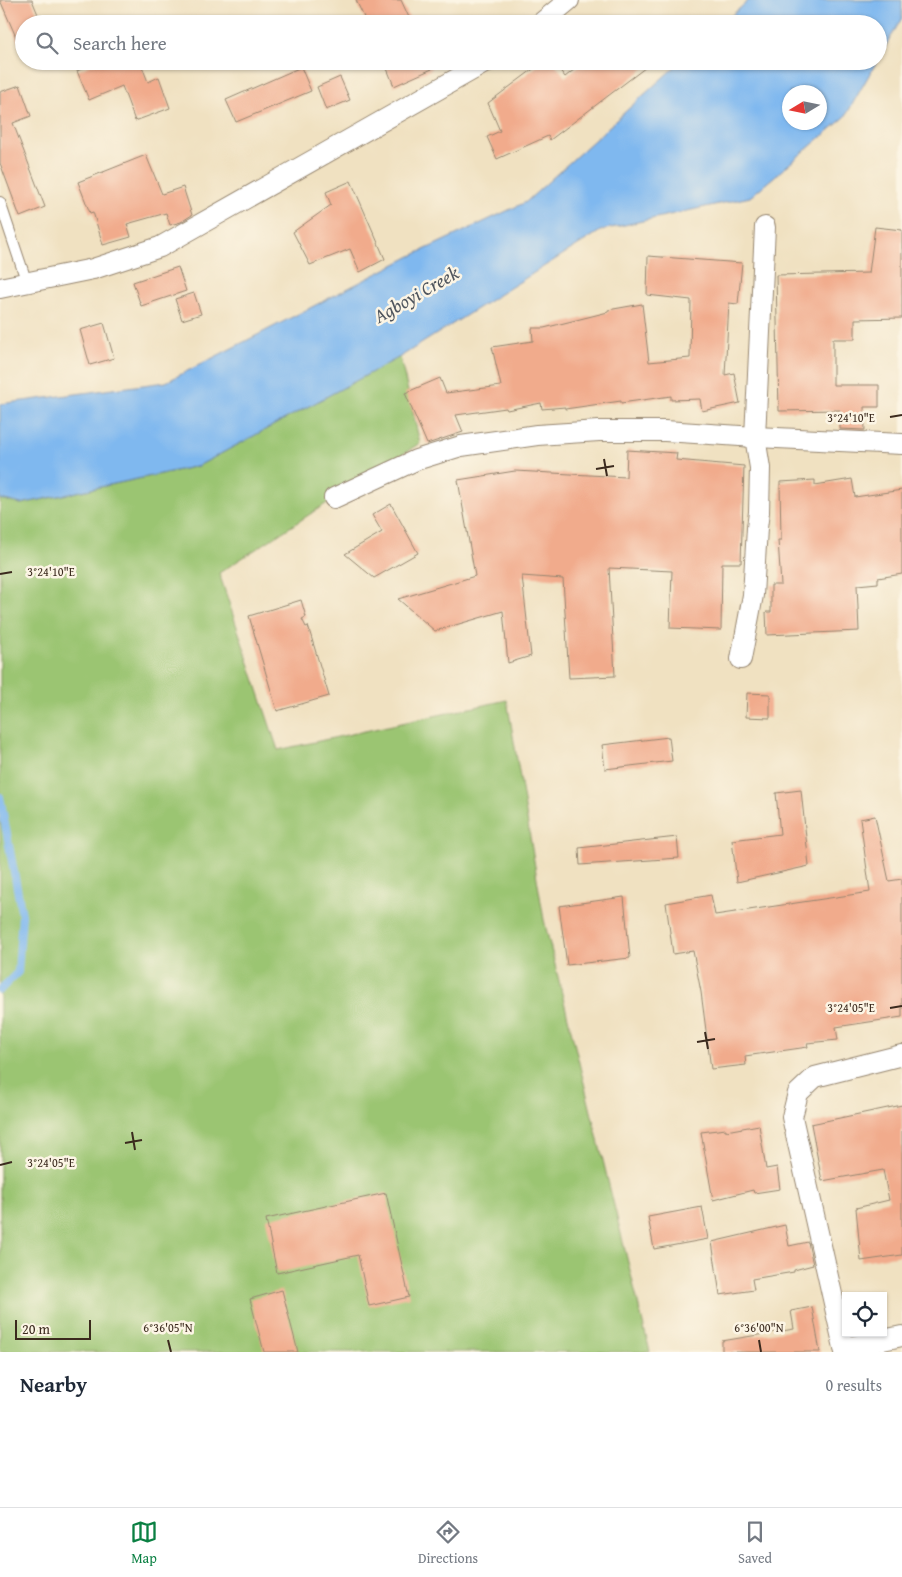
<!DOCTYPE html>
<meta charset="utf-8">
<style>
body{margin:0;font-family:"Gentium Book Plus",serif;background:#f2f2f3;color:#1f2937}
.controls{position:absolute;right:15px;bottom:15px;display:grid;overflow:hidden;border-radius:0px;box-shadow:0 1px 4px #0004}
.controls button{width:45px;height:45px;display:grid;place-items:center;padding:0;border:0;border-bottom:1px solid #e0e1e3;background:#fff;color:#1f2937;font:25px sans-serif}
.compass{position:absolute;left:782px;top:85px;width:45px;height:45px;border-radius:50%;background:#fff;box-shadow:0 1px 4px #0004;rotate:260deg}
.scale{position:absolute;left:15px;bottom:12px;width:76px;box-sizing:border-box;padding-left:5px;border:2px solid #3b2a1e;border-top:0;font-size:14px;line-height:18px;white-space:nowrap;color:#3b2a1e;-webkit-text-stroke:4px #fcf5e5;paint-order:stroke}
.list{margin:0;padding:0;list-style:none}
h2{display:flex;justify-content:space-between;align-items:center;height:65px;margin:0;padding:0 20px;font-size:21px}
h2 small{font-size:16px;font-weight:400;color:#747a83}
.icon{flex:none;width:28px;height:28px;fill:none;stroke:currentColor;stroke-width:2;stroke-linecap:round;stroke-linejoin:round}
.map{position:relative;flex:none;width:902px;height:1352px;overflow:hidden}
.search{position:absolute;background:#fff;box-shadow:0 1px 4px #0004;left:15px;right:15px;top:15px;height:55px;display:flex;align-items:center;gap:12px;box-sizing:border-box;padding:0 18px;border-radius:28px;color:#747a83;font-size:19px}
.sheet{height:155px;background:#fff}
nav{display:flex;justify-content:space-around;align-items:center;box-sizing:border-box;height:70px;border-top:1px solid #e0e1e3;background:#fff;font-size:14px;color:#747a83}
nav a{display:grid;justify-items:center;gap:2px}
nav .on{color:#0b8043}
.map>svg:first-child{display:block}
.green{fill:#9bc572;stroke:#6b7848}
.water{fill:#7fb8ef;stroke:#5d7186;fill-rule:evenodd}
.lines{fill:none;stroke-linecap:round;stroke-linejoin:round}
.stream{stroke:#7fb8ef;stroke-width:8}
.building{fill:#f1ab8c}
.service-casing{stroke:#968670;stroke-width:12}
.minor-casing{stroke:#968670;stroke-width:22}
.service{stroke:#fff;stroke-width:10}
.minor{stroke:#fff;stroke-width:20}
.ticks{fill:none;stroke:#3b2a1e;stroke-width:2}
.labels{text-anchor:middle;stroke-width:5;stroke-linejoin:round;paint-order:stroke}
.water-label{font-size:19px;font-style:italic;fill:#4f555d;stroke:#fcf5e5}
.ticks-label{font-size:12px;text-anchor:middle;fill:#3b2a1e;stroke:#fcf5e5;stroke-width:5;stroke-linejoin:round;paint-order:stroke}
</style>
<div class="map">
<svg width="902" height="1352" viewBox="0 0 902 1352">
<rect width="100%" height="100%" fill="#fcf5e5"/>
<filter id="ink" filterUnits="userSpaceOnUse"><feTurbulence type="fractalNoise" baseFrequency=".02" numOctaves="2"/><feDisplacementMap in="SourceGraphic" scale="10" xChannelSelector="R" yChannelSelector="G"/><feConvolveMatrix kernelMatrix="1 2 1 2 8 2 1 2 1" color-interpolation-filters="sRGB"/></filter>
<filter id="wash" filterUnits="userSpaceOnUse"><feTurbulence type="fractalNoise" baseFrequency=".0096" numOctaves="4" result="noise"/><feDisplacementMap in="SourceGraphic" scale="20" xChannelSelector="R" yChannelSelector="G"/><feGaussianBlur stdDeviation="1.12" result="paint"/><feColorMatrix in="noise" values="0 0 0 0 0 0 0 0 0 0 0 0 0 0 0 0 0 1.4 0 .05"/><feComposite in="paint" operator="in"/></filter>
<g filter="url(#wash)">
<rect width="100%" height="100%" fill="#f0e1c1"/>
<!-- green -->
<polygon class="green" points="400,357 420,443 219,573 278,750 507,700 544,920 650,1352 0,1352 0,499 21,504 198,466"/>
<!-- water -->
<g class="water">
<polygon points="749,0 902,0 902,18 878,59 878,24 722,24"/>
<path d="M681,61H877L845,117L750,197L602,230L400,357L198,466L21,504L0,499V404L166,382L409,257L526,202ZM790,92H820V122H790Z"/>
</g>
<g class="lines">
<!-- stream -->
<polyline class="stream" points="0,797 22,915 18,972 0,990"/>
</g>
<g id="blocks">
<!-- building -->
<g class="building">
<polygon points="0,0 32,0 42,24 24,24 24,42 19,44"/>
<polygon points="356,0 401,0 412,24 367,24"/>
<polygon points="100,61 140,61 148,82 159,77 170,108 135,121 122,86 89,100 77,71"/>
<polygon points="384,61 428,61 432,69 394,86"/>
<polygon points="544,61 553,61 565,77 585,61 654,61 550,140 548,136 497,159 487,137 500,131 488,103"/>
<polygon points="301,67 311,91 236,122 226,100"/>
<polygon points="340,77 350,100 326,110 317,87"/>
<polygon points="20,85 31,116 13,123 45,207 20,217 0,163 0,92"/>
<polygon points="146,155 162,194 183,187 192,215 181,222 170,225 166,213 127,224 131,237 103,245 93,212 90,213 78,182"/>
<polygon points="351,181 385,259 360,272 350,249 310,265 293,232 331,205 326,192"/>
<polygon points="875,227 902,230 902,318 855,319 855,339 833,339 833,385 879,385 879,407 864,407 865,430 840,429 840,410 779,411 776,275 869,273"/>
<polygon points="648,256 742,263 738,304 729,303 725,375 734,373 740,403 702,411 700,399 671,400 671,396 621,403 621,401 565,409 565,407 542,409 541,403 507,410 506,408 456,415 463,432 427,444 405,393 440,378 446,393 501,386 492,347 533,341 532,328 544,328 608,312 608,310 642,304 649,362 690,358 691,300 647,295"/>
<polygon points="178,267 186,291 141,306 133,282"/>
<polygon points="194,293 201,314 182,320 175,299"/>
<polygon points="104,323 114,358 90,365 80,330"/>
<polygon points="627,450 677,453 676,460 744,466 741,563 722,563 721,630 670,628 672,571 609,568 615,676 569,678 563,579 522,576 531,656 508,663 503,611 435,631 398,599 475,576 458,480 515,471 626,477"/>
<polygon points="852,479 855,497 902,490 902,574 878,578 878,583 857,585 859,631 767,635 766,612 771,612 771,585 781,585 778,540 781,540 780,482 815,480 815,485"/>
<polygon points="391,504 418,553 374,578 345,554 382,532 372,515"/>
<polygon points="301,600 306,617 302,619 306,627 308,626 329,696 277,711 249,616"/>
<polygon points="747,693 770,694 770,718 746,717"/>
<polygon points="669,737 672,761 605,769 602,745"/>
<polygon points="801,790 809,866 737,882 732,840 780,834 776,793"/>
<polygon points="875,816 889,881 902,879 902,1017 836,1027 838,1040 807,1043 808,1047 745,1056 746,1065 711,1069 701,992 693,951 673,954 666,903 711,895 715,915 870,892 860,819"/>
<polygon points="677,837 679,858 580,865 579,848"/>
<polygon points="624,897 630,958 567,965 559,906"/>
<polygon points="902,1105 902,1255 861,1261 856,1208 889,1200 883,1170 822,1181 811,1124"/>
<polygon points="759,1125 766,1169 777,1167 780,1189 754,1193 753,1190 713,1200 701,1132 726,1129 726,1131"/>
<polygon points="386,1193 409,1297 369,1306 358,1255 277,1273 266,1219"/>
<polygon points="702,1207 708,1239 654,1249 648,1217"/>
<polygon points="785,1225 789,1246 808,1242 813,1265 794,1270 794,1272 752,1279 754,1290 720,1295 712,1242"/>
<polygon points="282,1290 298,1352 264,1352 250,1299"/>
<polygon points="812,1307 820,1352 722,1352 722,1341 794,1329 791,1311"/>
</g>
</g>
</g>
<g filter="url(#ink)">
<use href="#blocks" fill-opacity="0" stroke="#968670" stroke-width="1"/>
<g class="lines">
<!-- service casing -->
<g class="service-casing">
<polyline id="service" points="0,202 27,283"/>
</g>
<!-- minor casing -->
<g class="minor-casing">
<g id="minor">
<polyline points="540,24 569,0"/>
<polyline points="0,288 93,269 160,247 488,61"/>
<polyline points="334,498 416,460 461,446 537,435 599,431 665,431 755,437 902,444"/>
<polyline points="741,659 753,595 757,528 759,512 760,468 755,437 765,227"/>
<polyline points="844,1348 902,1336"/>
<polyline points="845,1352 792,1117 798,1093 815,1077 902,1055"/>
</g>
</g>
<!-- service -->
<use href="#service" class="service"/>
<!-- minor -->
<use href="#minor" class="minor"/>
</g>
</g>
<!-- ticks -->
<path class="ticks" d="M890,417L902,415M604,459L607,476M596,469L614,466M0,574L12,572M890,1008L902,1006M705,1032L708,1049M697,1042L715,1039M132,1132L135,1150M125,1143L142,1140M0,1165L12,1162M168,1340L171,1352M759,1340L761,1352"/>
<g class="labels">
<!-- water labels -->
<g class="water-label">
<text transform="translate(416 294) rotate(-30)" y="7">Agboyi Creek</text>
</g>
</g>
<g class="ticks-label">
<text x="851" y="422">3°24'10"E</text>
<text x="51" y="576">3°24'10"E</text>
<text x="851" y="1012">3°24'05"E</text>
<text x="51" y="1167">3°24'05"E</text>
<text x="168" y="1332">6°36'05"N</text>
<text x="759" y="1332">6°36'00"N</text>
</g>
</svg>
<div class="controls">
<button><svg class="icon" aria-label="locate" viewBox="0 0 24 24"><circle cx="12" cy="12" r="6"/><path d="M12 2v4M12 18v4M2 12h4M18 12h4"/></svg></button>
</div>
<svg class="compass" viewBox="-18 -18 36 36"><path d="M0-13l5 13h-10z" fill="#e53935"/><path d="M0 13l5-13h-10z" fill="#747a83"/></svg>
<div class="scale">20 m</div>
<div class="search"><svg class="icon" aria-label="search" viewBox="0 0 24 24"><circle cx="10" cy="10" r="6"/><path d="M15 15l6 6"/></svg>Search here</div>
</div>
<section class="sheet">
<h2>Nearby<small>0 results</small></h2>
<ul class="list">
</ul>
</section>
<nav>
<a class="on"><svg class="icon" aria-label="map" viewBox="0 0 24 24"><path d="M3 6l6-2 6 2 6-2v14l-6 2-6-2-6 2zM9 4v14M15 6v14"/></svg>Map</a>
<a><svg class="icon" aria-label="directions" viewBox="0 0 24 24"><path d="M12 3l9 9-9 9-9-9zM9 14v-3h6M13 9l2 2-2 2"/></svg>Directions</a>
<a><svg class="icon" aria-label="saved" viewBox="0 0 24 24"><path d="M7 4h10v16l-5-4-5 4z"/></svg>Saved</a>
</nav>
